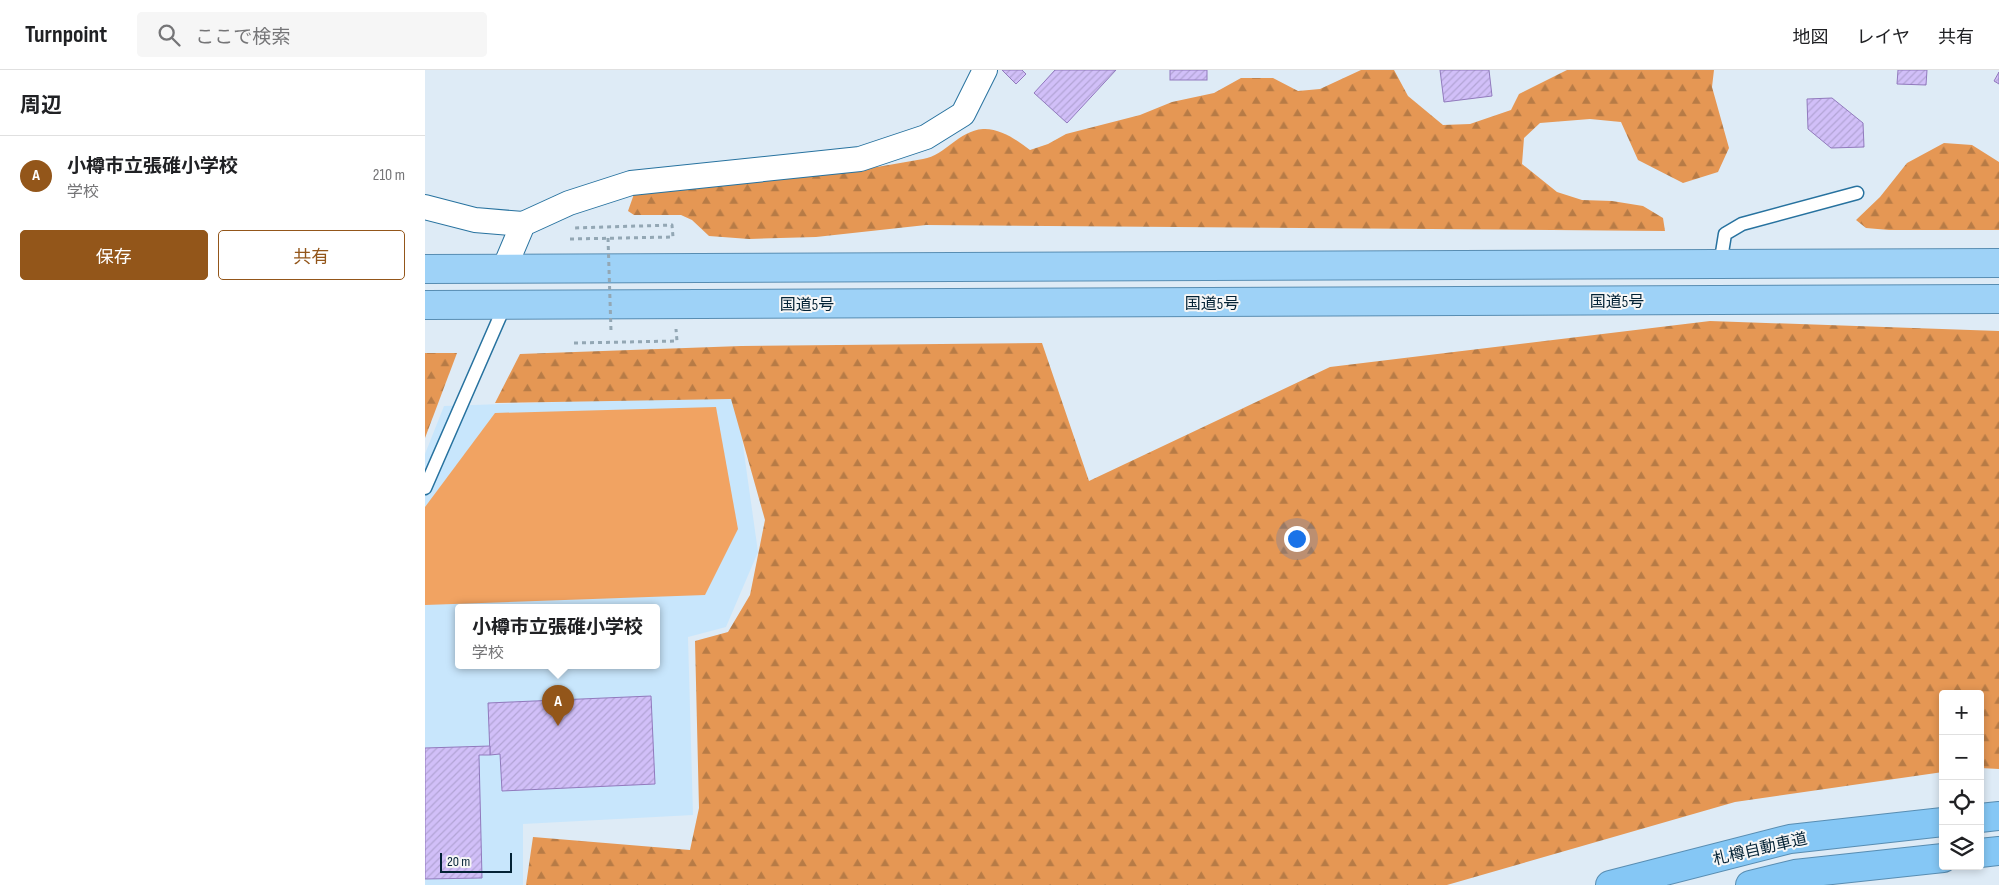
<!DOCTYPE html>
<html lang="ja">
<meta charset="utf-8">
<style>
body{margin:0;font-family:"Sofia Sans Condensed","Noto Sans JP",sans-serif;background:#f6f6f6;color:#202124}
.controls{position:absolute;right:15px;bottom:15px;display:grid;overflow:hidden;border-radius:5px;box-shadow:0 2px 8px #0003}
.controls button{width:45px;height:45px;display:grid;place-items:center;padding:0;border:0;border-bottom:1px solid #e0e0e0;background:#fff;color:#202124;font:25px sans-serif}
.scale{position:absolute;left:15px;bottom:12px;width:72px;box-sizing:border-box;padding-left:5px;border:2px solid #032235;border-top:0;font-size:14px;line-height:18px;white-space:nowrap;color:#032235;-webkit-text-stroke:4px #f6f6f6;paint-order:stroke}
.you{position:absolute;left:871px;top:468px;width:18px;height:18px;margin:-12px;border:4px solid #fff;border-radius:50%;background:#1a73e8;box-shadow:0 0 0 8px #1a73e833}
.badge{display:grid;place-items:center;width:32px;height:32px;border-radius:50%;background:#93561a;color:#fff;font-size:16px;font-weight:700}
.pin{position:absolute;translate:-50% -41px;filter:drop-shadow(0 1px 2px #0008)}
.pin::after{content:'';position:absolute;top:26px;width:18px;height:15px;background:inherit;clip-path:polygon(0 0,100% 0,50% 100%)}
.popup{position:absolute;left:30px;top:534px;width:205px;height:65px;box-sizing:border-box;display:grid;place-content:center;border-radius:5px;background:#fff;filter:drop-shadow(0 1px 4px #0005);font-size:16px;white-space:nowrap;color:#757577}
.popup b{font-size:19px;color:#202124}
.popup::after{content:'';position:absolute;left:50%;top:100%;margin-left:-10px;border:10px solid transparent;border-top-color:#fff}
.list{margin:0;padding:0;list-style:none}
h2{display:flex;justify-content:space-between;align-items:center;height:65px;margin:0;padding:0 20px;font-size:21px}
h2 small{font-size:16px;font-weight:400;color:#757577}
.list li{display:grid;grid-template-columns:32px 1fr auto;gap:15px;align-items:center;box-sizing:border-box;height:80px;padding:0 20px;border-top:1px solid #e0e0e0}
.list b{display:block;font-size:19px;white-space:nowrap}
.list p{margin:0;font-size:16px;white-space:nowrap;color:#757577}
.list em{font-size:16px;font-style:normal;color:#757577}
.actions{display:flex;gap:10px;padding:15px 20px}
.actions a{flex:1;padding:11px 0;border:1px solid #93561a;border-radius:5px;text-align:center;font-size:18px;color:#93561a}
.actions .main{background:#93561a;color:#fff}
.icon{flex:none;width:28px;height:28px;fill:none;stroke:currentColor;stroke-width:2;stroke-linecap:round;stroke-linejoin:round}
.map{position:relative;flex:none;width:1574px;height:815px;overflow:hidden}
header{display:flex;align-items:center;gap:30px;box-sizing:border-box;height:70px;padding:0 25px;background:#fff;border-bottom:1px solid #e0e0e0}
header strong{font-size:24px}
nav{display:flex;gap:28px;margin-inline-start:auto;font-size:18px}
.search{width:350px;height:45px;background:#f6f6f6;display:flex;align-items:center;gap:12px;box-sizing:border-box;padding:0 18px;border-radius:5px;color:#757577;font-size:19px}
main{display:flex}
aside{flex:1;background:#fff}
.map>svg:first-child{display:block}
.built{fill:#c8e6fc;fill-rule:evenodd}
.forest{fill:url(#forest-firs)}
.garden{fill:#f1a362}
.building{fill:url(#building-hatch);stroke:#917abd}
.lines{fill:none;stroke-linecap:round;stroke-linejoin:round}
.service-casing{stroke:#27729f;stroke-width:15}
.minor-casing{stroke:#27729f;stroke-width:26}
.trunk-casing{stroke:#588db2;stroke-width:30}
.motorway-casing{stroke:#588db2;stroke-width:30}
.path{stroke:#93a7b4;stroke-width:3;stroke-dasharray:4 4;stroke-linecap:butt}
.service{stroke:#fff;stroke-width:12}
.minor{stroke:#fff;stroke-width:24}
.trunk{stroke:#9ed2f7;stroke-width:28}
.motorway{stroke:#85c7f5;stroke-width:28}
.path-bridge{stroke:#93a7b4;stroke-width:3;stroke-dasharray:4 4;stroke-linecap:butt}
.labels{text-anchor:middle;stroke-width:4;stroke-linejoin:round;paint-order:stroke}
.street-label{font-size:16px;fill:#032235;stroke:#f6f6f6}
</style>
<header>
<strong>Turnpoint</strong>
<div class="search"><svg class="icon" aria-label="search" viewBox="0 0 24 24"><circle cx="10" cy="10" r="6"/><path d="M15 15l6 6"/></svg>ここで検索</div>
<nav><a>地図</a><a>レイヤ</a><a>共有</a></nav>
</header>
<main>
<aside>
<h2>周辺<small></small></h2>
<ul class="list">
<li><span class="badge">A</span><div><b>小樽市立張碓小学校</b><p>学校</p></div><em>210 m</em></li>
</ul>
<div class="actions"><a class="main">保存</a><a>共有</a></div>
</aside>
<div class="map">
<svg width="1574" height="815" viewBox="0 0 1574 815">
<defs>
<pattern id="forest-firs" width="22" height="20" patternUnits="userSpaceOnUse" patternTransform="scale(1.25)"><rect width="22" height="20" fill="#e59754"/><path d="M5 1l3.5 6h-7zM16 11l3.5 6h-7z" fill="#b77b46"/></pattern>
<pattern id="building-hatch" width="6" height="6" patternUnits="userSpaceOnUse" patternTransform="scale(1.25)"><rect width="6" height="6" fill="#d1bff8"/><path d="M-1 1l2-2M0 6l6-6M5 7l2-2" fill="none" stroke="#b2a4d5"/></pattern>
</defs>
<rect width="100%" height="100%" fill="#deebf6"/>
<!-- built -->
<path class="built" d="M311,326L333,482L301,557L263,567L268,745L98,754V815H0V384L19,336ZM34,537H232V595H34Z"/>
<!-- forest -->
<g class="forest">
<path d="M936,0H969L983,26L1018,55L1045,54L1086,40L1094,24L1142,0H1289L1287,17L1304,78L1293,102L1258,113L1213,90L1196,52L1165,49L1115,53L1099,68L1097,94L1132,122L1157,130L1187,131L1218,136L1238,148L1240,161L501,155L391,167L324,169L284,166L267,150L256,145H209L203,141L209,124C306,114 403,107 498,89C521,85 533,61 558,59C575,58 592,70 605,80L623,74L641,64L715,45L747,32L789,23L816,8H848L873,21L895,19Z"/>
<polygon points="1519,73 1547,75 1574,92 1574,160 1464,160 1441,158 1431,150 1455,127 1482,93"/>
<polygon points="1285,251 1574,261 1574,699 1555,698 1555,624 1518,624 1518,702 1310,732 1022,815 101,815 108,767 265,780 274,738 270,571 303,562 325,525 340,450 306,329 70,333 95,284 316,276 617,273 664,411 905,297"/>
<polygon points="0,283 32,283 0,368"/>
</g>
<!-- garden -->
<polygon class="garden" points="291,337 313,459 280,525 0,535 0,437 70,343"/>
<!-- building -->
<g class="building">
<polygon points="577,0 597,0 601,4 591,14"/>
<polygon points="630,0 691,0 642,53 609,23"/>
<rect x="745" y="0" width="37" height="10"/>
<polygon points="1015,0 1064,0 1067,26 1019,32"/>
<polygon points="1473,0 1502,0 1501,15 1472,14"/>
<polygon points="1574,2 1574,14 1569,11"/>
<polygon points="1407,28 1438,53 1439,77 1406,78 1383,59 1382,29"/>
<polygon points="226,626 230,714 77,721 75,684 65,685 63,633"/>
<polygon points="65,676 65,685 54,685 57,808 0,809 0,678"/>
</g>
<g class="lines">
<!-- service casing -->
<g class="service-casing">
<g id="service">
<polyline points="1295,195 1300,164 1317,154 1432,123"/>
<polyline points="0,418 80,235"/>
</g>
</g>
<!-- minor casing -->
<g class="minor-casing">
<g id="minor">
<polyline points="0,137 50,150 98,154"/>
<polyline points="79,199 98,154 144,133 206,113 435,89 501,67 538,44 560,0"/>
</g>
</g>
<!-- trunk casing -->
<g class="trunk-casing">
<g id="trunk">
<polyline points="0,199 1574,193"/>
<polyline points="0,235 1574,229"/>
</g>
</g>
<!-- motorway casing -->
<g class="motorway-casing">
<g id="motorway">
<polyline points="1555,748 1574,746"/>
<polyline points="1555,783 1574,781"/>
<polyline points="1185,815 1365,769 1518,752"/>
<polyline points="1325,815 1370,804 1518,788"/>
</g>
</g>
<!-- path -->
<g class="path">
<polyline points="145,169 248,167 247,155 148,158"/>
<polyline points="149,273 252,271 251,259"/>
</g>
<!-- service -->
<use href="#service" class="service"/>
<!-- minor -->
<use href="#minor" class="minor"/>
<!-- trunk -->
<use href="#trunk" class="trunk"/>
<!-- motorway -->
<use href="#motorway" class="motorway"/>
<!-- path-bridge -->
<polyline class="path-bridge" points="183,168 186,261"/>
</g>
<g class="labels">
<!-- street labels -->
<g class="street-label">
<text x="1192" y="237">国道5号</text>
<text x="787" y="239">国道5号</text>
<text x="382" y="240">国道5号</text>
<text transform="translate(1335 778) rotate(-13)" y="6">札樽自動車道</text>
</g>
</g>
</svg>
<div class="controls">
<button>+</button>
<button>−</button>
<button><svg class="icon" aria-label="locate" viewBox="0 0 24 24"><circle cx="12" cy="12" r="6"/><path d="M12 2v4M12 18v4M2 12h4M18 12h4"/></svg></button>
<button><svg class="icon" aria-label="layers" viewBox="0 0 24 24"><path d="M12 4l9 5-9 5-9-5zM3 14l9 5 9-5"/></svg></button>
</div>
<div class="scale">20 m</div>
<div class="you"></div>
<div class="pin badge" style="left:133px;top:656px">A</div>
<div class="popup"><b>小樽市立張碓小学校</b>学校</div>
</div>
</main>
